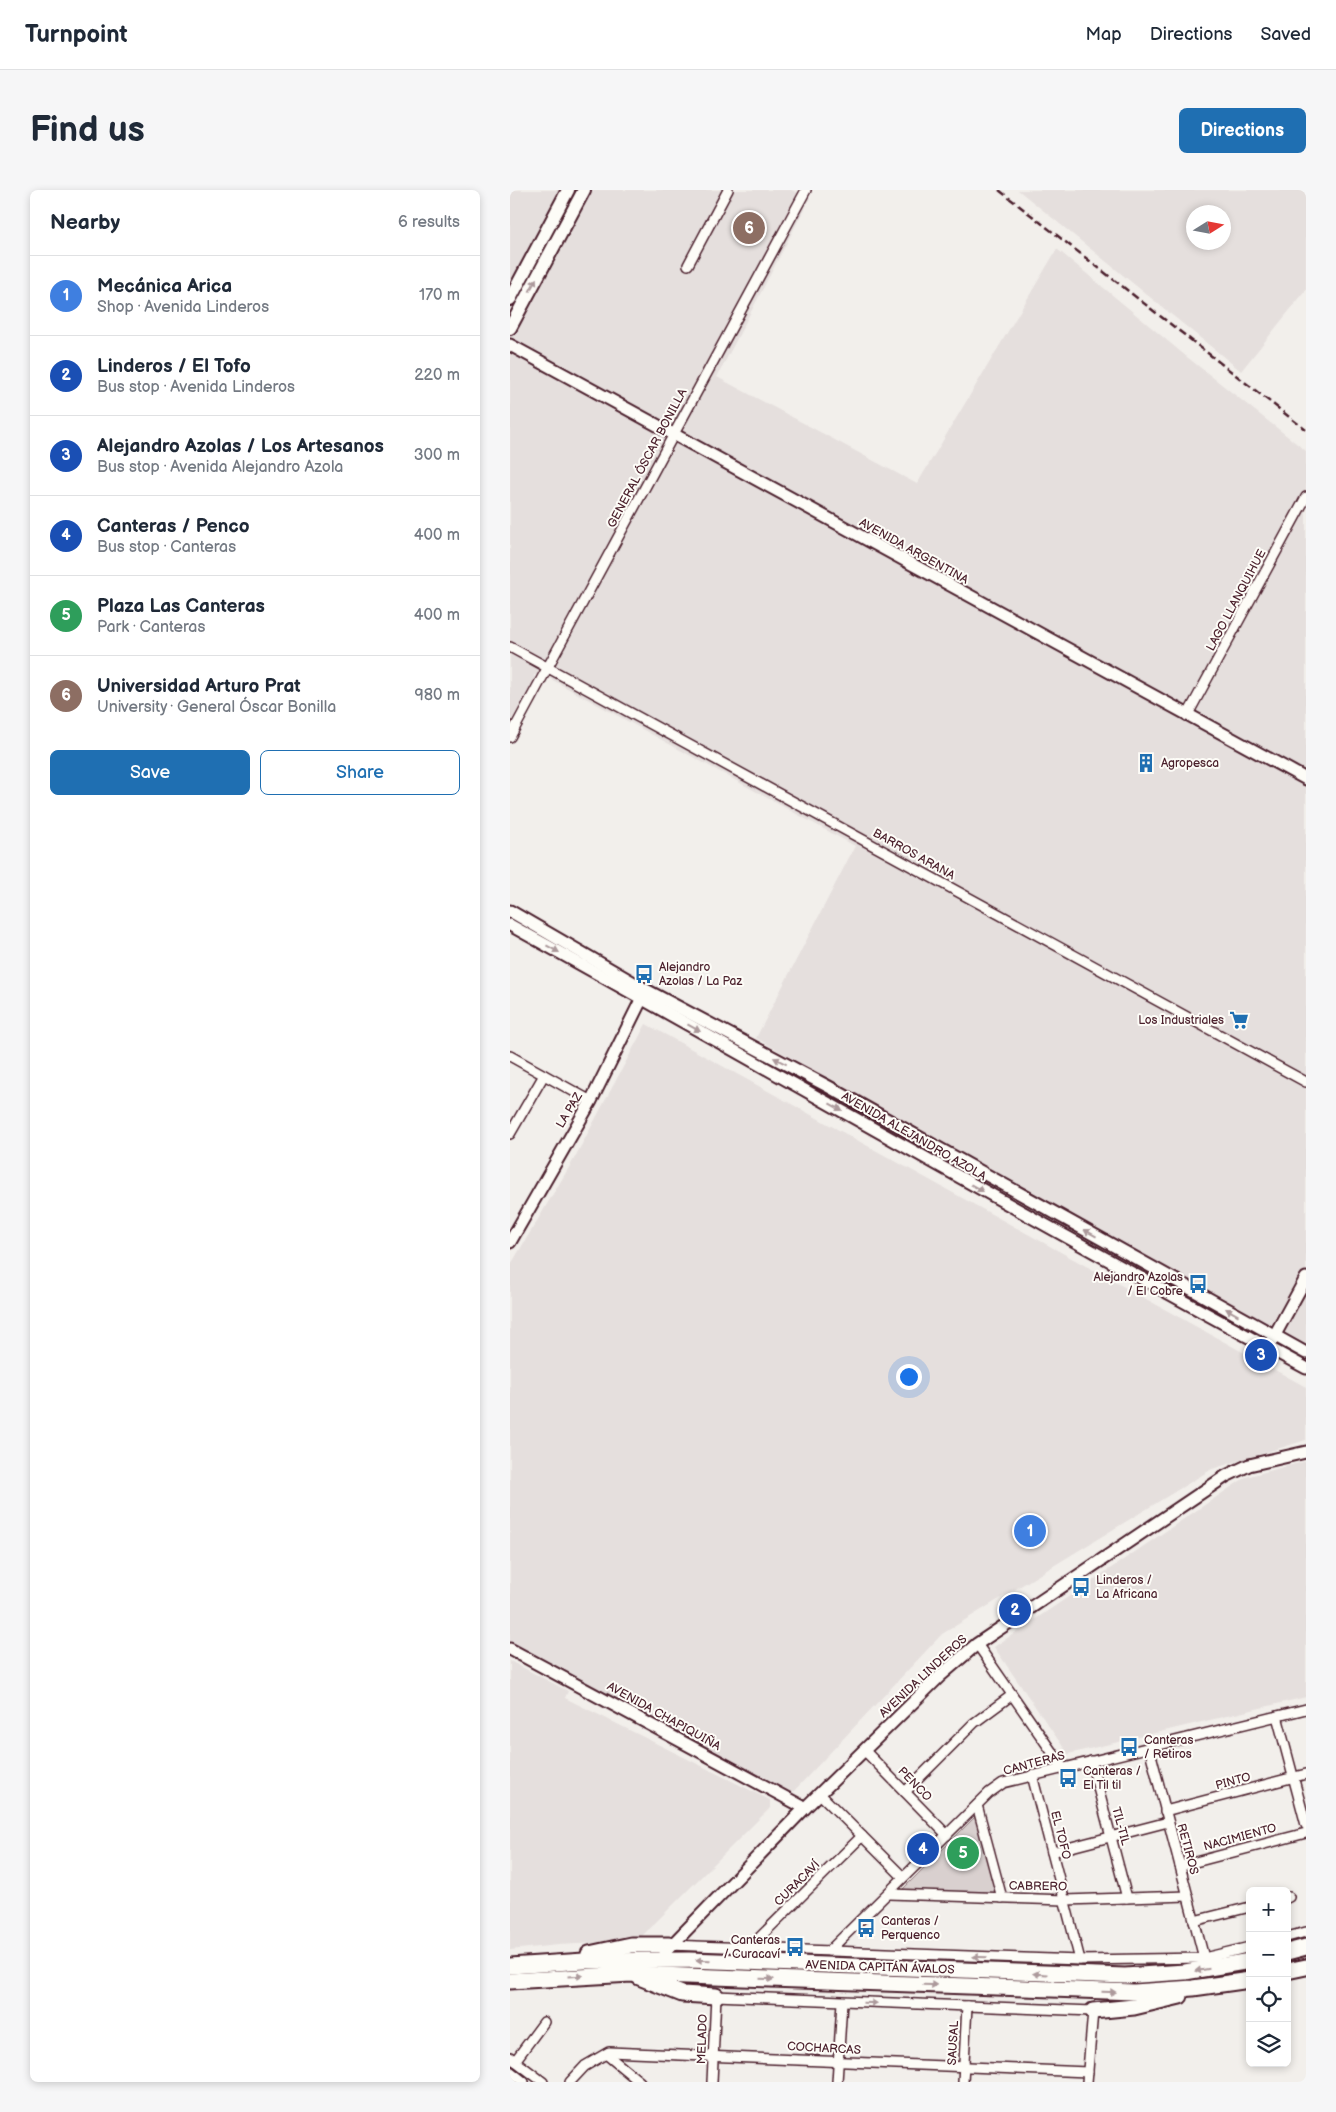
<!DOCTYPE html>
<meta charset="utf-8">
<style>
body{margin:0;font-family:"Balsamiq Sans",sans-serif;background:#f6f6f7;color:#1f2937}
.controls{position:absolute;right:15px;bottom:15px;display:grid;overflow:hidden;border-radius:8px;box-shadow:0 2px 8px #0003}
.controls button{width:45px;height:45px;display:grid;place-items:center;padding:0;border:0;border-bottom:1px solid #e0e1e3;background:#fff;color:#1f2937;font:25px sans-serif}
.compass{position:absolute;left:676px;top:15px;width:45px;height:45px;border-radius:50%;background:#fff;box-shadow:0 2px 8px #0003;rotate:79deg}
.you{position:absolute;left:398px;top:1186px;width:18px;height:18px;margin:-12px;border:4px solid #fff;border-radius:50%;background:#1a73e8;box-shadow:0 0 0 8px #1a73e833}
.badge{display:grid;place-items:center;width:32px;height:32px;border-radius:50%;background:#1f6fb2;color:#fff;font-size:16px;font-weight:700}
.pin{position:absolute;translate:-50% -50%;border:2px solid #fff;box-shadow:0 1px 5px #0006}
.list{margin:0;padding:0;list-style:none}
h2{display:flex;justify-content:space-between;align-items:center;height:65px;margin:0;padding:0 20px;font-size:21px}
h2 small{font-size:16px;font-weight:400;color:#747a83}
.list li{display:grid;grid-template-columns:32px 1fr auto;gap:15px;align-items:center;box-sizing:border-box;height:80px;padding:0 20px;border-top:1px solid #e0e1e3}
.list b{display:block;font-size:19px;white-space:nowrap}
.list p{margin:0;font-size:16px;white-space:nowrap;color:#747a83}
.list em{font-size:16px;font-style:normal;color:#747a83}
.actions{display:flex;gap:10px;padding:15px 20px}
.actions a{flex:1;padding:11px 0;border:1px solid #1f6fb2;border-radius:8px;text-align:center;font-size:18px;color:#1f6fb2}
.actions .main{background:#1f6fb2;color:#fff}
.icon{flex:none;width:28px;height:28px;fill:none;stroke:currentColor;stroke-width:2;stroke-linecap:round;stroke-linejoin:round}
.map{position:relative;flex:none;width:796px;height:1892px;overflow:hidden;border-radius:8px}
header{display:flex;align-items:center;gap:30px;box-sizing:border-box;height:70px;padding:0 25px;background:#fff;border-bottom:1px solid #e0e1e3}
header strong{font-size:24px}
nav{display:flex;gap:28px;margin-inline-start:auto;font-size:18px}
.intro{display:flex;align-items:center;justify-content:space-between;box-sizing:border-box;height:120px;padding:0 30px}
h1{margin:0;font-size:35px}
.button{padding:12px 22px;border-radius:8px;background:#1f6fb2;color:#fff;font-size:18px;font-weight:700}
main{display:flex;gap:30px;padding:0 30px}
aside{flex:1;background:#fff;border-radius:8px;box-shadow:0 2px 8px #0003}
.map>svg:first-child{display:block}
.built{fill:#e5dfdd;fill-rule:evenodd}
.green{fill:#d9d0cf;stroke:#92787d}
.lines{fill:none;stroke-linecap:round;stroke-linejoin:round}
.street-casing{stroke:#4a1f2b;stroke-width:12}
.secondary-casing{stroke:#4a1f2b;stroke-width:15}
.primary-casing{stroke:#4a1f2b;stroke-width:16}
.highway-casing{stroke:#4a1f2b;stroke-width:19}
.street{stroke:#fdfcf7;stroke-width:9}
.secondary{stroke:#fdfcf7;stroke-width:11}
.primary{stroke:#fdfcf7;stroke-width:12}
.highway{stroke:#fdfcf7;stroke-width:15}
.rail{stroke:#4a1f2b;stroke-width:2.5;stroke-dasharray:8 4;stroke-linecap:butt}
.oneway{fill:#ac999b}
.labels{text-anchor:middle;stroke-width:4;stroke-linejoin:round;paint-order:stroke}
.street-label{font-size:12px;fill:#4a1f2b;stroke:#fdfcf7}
.poi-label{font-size:12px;fill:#4a1f2b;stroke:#fdfcf7;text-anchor:start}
</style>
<header>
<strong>Turnpoint</strong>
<nav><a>Map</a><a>Directions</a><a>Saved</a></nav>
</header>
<div class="intro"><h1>Find us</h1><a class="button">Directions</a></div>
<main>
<aside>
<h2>Nearby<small>6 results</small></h2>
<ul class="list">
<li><span class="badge" style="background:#3f7fe0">1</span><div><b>Mecánica Arica</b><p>Shop · Avenida Linderos</p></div><em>170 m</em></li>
<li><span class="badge" style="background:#1a4fb4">2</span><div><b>Linderos / El Tofo</b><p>Bus stop · Avenida Linderos</p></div><em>220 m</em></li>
<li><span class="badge" style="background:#1a4fb4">3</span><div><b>Alejandro Azolas / Los Artesanos</b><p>Bus stop · Avenida Alejandro Azola</p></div><em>300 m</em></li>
<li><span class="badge" style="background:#1a4fb4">4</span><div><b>Canteras / Penco</b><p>Bus stop · Canteras</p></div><em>400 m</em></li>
<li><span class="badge" style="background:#2e9e5b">5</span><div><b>Plaza Las Canteras</b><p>Park · Canteras</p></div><em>400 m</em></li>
<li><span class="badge" style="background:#8d6e63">6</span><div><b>Universidad Arturo Prat</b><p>University · General Óscar Bonilla</p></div><em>980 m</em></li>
</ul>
<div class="actions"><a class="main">Save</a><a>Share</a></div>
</aside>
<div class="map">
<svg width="796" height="1892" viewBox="0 0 796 1892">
<rect width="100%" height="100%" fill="#f2efeb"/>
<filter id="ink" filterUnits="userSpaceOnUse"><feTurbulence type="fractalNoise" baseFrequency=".02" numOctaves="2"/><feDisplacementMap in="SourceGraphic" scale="10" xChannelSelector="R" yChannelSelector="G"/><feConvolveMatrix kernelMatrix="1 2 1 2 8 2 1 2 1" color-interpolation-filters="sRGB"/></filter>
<g filter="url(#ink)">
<!-- built -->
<g class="built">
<polygon points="0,0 281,0 300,8 207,187 407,294 547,59 677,167 796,261 796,1157 246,848 345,656 39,488 24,485 25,489 0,533"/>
<path d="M508,0H796V100L731,181ZM684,22H714V52H684Z"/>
<polygon points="136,834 796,1197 796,1250 702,1279 432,1444 282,1603 0,1451 0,1076 64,969"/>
<polygon points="796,1271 796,1507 558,1564 484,1457 736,1287"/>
<polygon points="0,1471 58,1501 55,1508 260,1610 260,1618 127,1751 48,1755 0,1760"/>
</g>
<!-- green -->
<polygon class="green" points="466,1626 489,1704 391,1701"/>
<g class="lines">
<!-- street casing -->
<g class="street-casing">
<g id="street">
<polyline points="178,75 218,0"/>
<polyline points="0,457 796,892"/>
<polyline points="677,526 796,307"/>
<polyline points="0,547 296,0"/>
<polyline points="0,866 81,911"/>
<polyline points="0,944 34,885"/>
<polyline points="467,1454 553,1578"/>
<polyline points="767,1526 796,1635"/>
<polyline points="639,1557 694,1768"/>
<polyline points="355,1561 437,1645"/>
<polyline points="581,1571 617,1708"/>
<polyline points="522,1585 570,1770"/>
<polyline points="395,1602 464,1533 502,1505"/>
<polyline points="310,1604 393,1687"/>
<polyline points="467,1615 492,1708"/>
<polyline points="655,1621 796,1584"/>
<polyline points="542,1662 658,1632"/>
<polyline points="670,1676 796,1643"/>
<polyline points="379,1704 555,1710 678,1706"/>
<polyline points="777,1708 779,1707"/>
<polyline points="684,1731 740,1717"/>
<polyline points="777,1747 796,1742"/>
<polyline points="159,1755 570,1770 694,1768 740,1757"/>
<polyline points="239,1758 352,1646"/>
<polyline points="319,1761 479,1603 493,1593 796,1519"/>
<polyline points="96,1864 130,1892"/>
<polyline points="0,1867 33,1892"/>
<polyline points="5,1871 34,1832"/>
<polyline points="0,1881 14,1892"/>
<polyline points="60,1892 75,1876 99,1862 578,1882"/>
<polyline points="202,1892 206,1806 583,1821 577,1892"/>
<polyline points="327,1892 332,1812"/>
<polyline points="453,1892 457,1816"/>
</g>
</g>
<!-- secondary casing -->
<g class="secondary-casing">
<g id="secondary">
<polyline points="0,155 796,589"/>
<polyline points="0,721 136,800 319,897 796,1163"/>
<path d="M0,735C265,882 528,1034 796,1178"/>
<polyline points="0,1052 81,911 134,804"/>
<polyline points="761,1152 796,1088"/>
<polyline points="0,1459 295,1618"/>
<polyline points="155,1762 295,1618 431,1485 467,1454 716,1286 739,1275 796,1262"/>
</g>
</g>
<!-- primary casing -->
<g class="primary-casing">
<g id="primary">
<polyline points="0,109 58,0"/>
<polyline points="0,138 74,0"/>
</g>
</g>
<!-- highway casing -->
<g class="highway-casing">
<g id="highway">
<polyline points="777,1762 796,1757"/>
<polyline points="79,1764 121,1755 159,1755"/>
<polyline points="0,1776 74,1771 179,1770 615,1786 675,1782 740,1771"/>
<polyline points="777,1781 796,1777"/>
<polyline points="129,1787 172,1804 206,1806"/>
<polyline points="0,1791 121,1784 624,1802 683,1798 740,1790"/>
<polyline points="583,1821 624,1817 670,1806"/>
</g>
</g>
<!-- street -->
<use href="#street" class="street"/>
<!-- secondary -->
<use href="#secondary" class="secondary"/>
<!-- primary -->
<use href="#primary" class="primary"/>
<!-- highway -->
<use href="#highway" class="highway"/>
<!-- rail -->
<polyline class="rail" points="489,0 796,240"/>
</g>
<!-- one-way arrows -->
<defs><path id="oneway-solid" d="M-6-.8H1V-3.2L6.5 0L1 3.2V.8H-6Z" transform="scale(1.25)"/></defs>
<g class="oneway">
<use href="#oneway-solid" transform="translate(23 95) rotate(-62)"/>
<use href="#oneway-solid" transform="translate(43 759) rotate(29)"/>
<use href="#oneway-solid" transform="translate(184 838) rotate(29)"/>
<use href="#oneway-solid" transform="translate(270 871) rotate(-153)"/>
<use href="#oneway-solid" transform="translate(326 917) rotate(29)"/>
<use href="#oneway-solid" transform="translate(467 998) rotate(30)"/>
<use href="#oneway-solid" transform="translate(580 1043) rotate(-151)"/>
<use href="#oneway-solid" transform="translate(722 1122) rotate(-151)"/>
<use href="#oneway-solid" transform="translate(470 1767) rotate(-178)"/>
<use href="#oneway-solid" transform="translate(193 1770) rotate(-178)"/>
<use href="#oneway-solid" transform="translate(692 1780) rotate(171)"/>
<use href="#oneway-solid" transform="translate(530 1784) rotate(-177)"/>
<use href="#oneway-solid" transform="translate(66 1786) rotate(-3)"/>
<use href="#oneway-solid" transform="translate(257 1789) rotate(2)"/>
<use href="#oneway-solid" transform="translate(420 1795) rotate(2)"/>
<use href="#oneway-solid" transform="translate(599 1802) rotate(1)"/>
<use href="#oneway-solid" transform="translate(360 1813) rotate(2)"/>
</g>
</g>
<!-- icons -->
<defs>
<g id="building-bare" transform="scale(1.5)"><path d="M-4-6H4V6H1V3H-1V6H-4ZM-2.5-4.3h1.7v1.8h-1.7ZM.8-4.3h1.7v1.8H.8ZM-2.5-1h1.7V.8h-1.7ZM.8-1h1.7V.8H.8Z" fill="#1f6fb2" stroke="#fdfcf7" stroke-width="2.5" paint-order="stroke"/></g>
<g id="bus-bare" transform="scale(1.5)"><path d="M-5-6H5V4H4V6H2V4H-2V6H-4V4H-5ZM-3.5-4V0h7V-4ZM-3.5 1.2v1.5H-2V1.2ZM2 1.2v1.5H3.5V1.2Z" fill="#1f6fb2" stroke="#fdfcf7" stroke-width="2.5" paint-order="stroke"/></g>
<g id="supermarket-bare" transform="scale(1.5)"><path d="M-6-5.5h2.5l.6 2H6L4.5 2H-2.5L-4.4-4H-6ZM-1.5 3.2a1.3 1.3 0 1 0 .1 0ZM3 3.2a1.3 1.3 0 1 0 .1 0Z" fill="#1f6fb2" stroke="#fdfcf7" stroke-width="2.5" paint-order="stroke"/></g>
</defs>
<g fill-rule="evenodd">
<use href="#building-bare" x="636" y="573"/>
<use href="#bus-bare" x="134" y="784"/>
<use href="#supermarket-bare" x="729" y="830"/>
<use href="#bus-bare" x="688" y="1094"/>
<use href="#bus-bare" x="571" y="1397"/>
<use href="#bus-bare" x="619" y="1557"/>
<use href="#bus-bare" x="558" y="1588"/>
<use href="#bus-bare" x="356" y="1738"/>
<use href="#bus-bare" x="285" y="1757"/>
</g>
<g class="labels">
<!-- street labels -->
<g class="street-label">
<text transform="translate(137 268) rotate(-62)" y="4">GENERAL ÓSCAR BONILLA</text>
<text transform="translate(404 361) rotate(29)" y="4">AVENIDA ARGENTINA</text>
<text transform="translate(726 410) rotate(-62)" y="4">LAGO LLANQUIHUE</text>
<text transform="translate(404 664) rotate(29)" y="4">BARROS ARANA</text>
<text transform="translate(59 920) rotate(-59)" y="4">LA PAZ</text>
<text transform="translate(404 946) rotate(30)" y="4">AVENIDA ALEJANDRO AZOLA</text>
<text transform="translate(413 1486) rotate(-43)" y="4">AVENIDA LINDEROS</text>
<text transform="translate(154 1526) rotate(29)" y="4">AVENIDA CHAPIQUIÑA</text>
<text transform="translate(524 1573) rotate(-15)" y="4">CANTERAS</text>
<text transform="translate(723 1591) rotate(-15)" y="4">PINTO</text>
<text transform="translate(405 1594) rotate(46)" y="4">PENCO</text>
<text transform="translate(611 1636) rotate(75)" y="4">TIL-TIL</text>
<text transform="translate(551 1645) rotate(76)" y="4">EL TOFO</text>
<text transform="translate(730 1647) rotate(-15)" y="4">NACIMIENTO</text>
<text transform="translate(678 1659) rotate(75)" y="4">RETIROS</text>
<text transform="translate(287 1693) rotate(-45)" y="4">CURACAVÍ</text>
<text transform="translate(528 1696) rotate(1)" y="4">CABRERO</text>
<text transform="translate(370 1777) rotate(2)" y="4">AVENIDA CAPITÁN ÁVALOS</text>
<text transform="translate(192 1849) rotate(-88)" y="4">MELADO</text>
<text transform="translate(443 1853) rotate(-87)" y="4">SAUSAL</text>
<text transform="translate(314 1858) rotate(3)" y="4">COCHARCAS</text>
</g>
<!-- poi labels -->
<g class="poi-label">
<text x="651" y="577">Agropesca</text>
<text x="149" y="781">Alejandro<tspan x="149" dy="14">Azolas / La Paz</tspan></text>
<text x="714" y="834" text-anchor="end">Los Industriales</text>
<text x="673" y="1091" text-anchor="end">Alejandro Azolas<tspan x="673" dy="14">/ El Cobre</tspan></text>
<text x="586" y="1394">Linderos /<tspan x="586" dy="14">La Africana</tspan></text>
<text x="634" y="1554">Canteras<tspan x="634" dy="14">/ Retiros</tspan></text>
<text x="573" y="1585">Canteras /<tspan x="573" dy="14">El Til til</tspan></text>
<text x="371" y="1735">Canteras /<tspan x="371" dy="14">Perquenco</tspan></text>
<text x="270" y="1754" text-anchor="end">Canteras<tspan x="270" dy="14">/ Curacaví</tspan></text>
</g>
</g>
</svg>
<div class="controls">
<button>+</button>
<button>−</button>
<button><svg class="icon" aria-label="locate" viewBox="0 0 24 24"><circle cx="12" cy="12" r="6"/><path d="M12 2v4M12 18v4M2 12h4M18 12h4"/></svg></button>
<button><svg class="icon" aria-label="layers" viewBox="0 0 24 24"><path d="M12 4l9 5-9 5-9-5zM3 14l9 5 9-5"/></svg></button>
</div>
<svg class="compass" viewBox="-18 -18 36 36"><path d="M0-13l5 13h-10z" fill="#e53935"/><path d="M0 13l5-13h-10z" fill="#747a83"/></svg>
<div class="you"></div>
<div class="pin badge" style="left:520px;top:1341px;background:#3f7fe0">1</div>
<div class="pin badge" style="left:505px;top:1420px;background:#1a4fb4">2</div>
<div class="pin badge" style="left:751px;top:1165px;background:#1a4fb4">3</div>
<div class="pin badge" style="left:413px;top:1659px;background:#1a4fb4">4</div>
<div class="pin badge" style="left:453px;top:1663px;background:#2e9e5b">5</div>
<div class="pin badge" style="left:239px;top:38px;background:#8d6e63">6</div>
</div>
</main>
